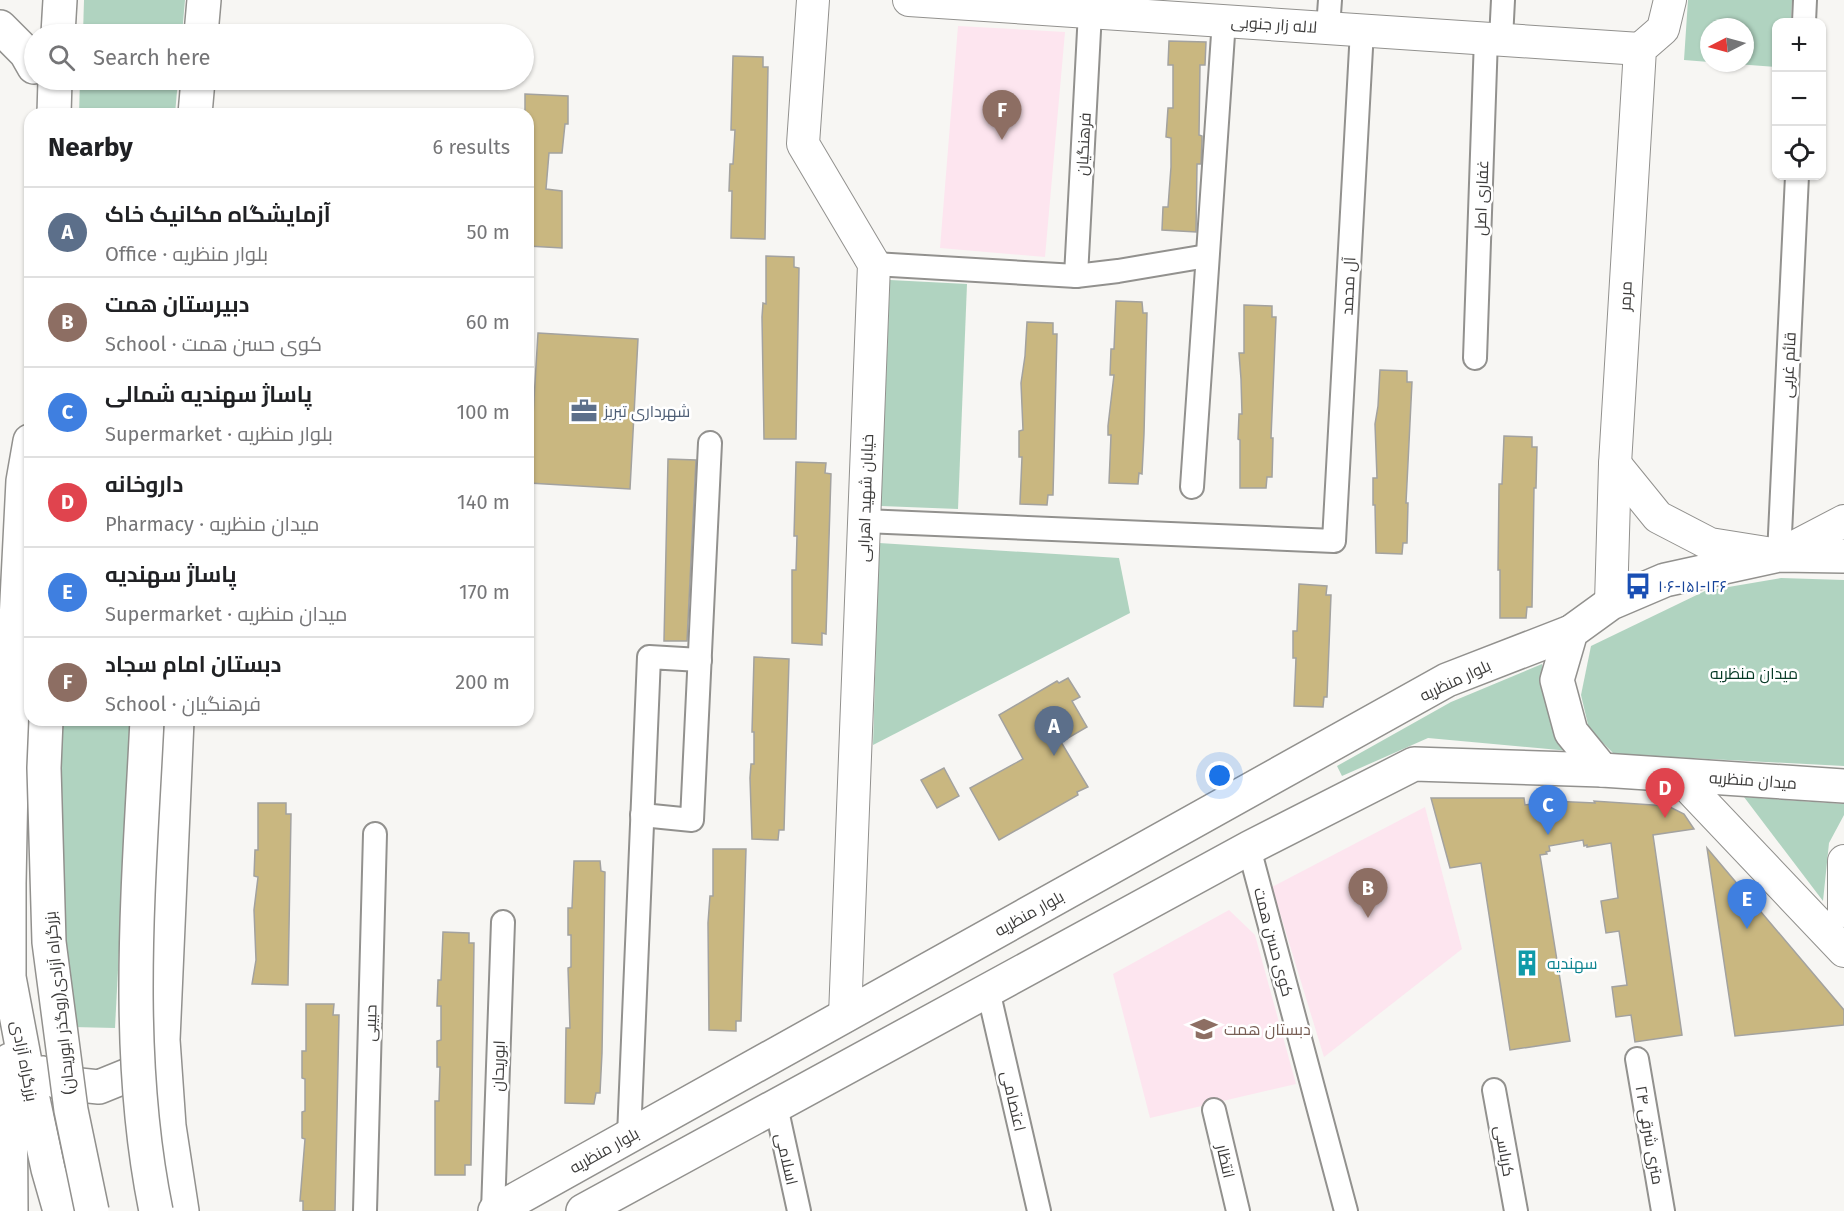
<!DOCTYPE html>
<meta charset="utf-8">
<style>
body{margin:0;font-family:"Fira Sans",Cairo,sans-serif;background:#f2f2f2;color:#202124}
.controls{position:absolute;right:18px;top:18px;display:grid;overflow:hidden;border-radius:12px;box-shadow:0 2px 4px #0004}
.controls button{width:54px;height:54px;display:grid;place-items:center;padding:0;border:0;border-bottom:2px solid #e0e0e0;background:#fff;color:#202124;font:30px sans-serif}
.compass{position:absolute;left:1700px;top:18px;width:54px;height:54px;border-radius:50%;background:#fff;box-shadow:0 2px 4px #0004;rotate:264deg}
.you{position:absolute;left:1220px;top:776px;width:21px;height:21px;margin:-15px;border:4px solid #fff;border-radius:50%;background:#1a73e8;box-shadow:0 0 0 9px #1a73e833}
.badge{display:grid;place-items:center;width:39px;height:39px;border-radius:50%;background:#db2777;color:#fff;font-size:20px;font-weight:700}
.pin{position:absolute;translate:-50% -50px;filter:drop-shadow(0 2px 3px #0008)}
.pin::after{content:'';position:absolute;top:32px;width:21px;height:18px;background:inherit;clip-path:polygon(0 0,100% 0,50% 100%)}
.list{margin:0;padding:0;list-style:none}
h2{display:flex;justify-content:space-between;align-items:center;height:78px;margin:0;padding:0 24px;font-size:26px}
h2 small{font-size:20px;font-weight:400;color:#757577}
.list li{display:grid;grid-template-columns:39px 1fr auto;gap:18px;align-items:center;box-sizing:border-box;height:90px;padding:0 24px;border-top:2px solid #e0e0e0}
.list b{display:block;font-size:22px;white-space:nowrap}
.list p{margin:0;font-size:20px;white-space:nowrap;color:#757577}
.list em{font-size:20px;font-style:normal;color:#757577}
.icon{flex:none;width:33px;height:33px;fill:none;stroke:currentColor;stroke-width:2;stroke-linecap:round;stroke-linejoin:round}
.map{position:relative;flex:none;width:1844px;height:1211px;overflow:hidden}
.search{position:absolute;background:#fff;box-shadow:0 2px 4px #0004;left:24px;top:24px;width:510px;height:66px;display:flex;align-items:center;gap:15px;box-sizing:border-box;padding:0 21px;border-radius:33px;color:#757577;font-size:22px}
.panel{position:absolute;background:#fff;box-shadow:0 2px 4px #0004;left:24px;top:108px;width:510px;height:618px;border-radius:18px}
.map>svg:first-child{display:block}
.education{fill:#fde5ef}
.green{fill:#b0d3c0}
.building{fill:#c9b780;stroke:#a3a29f;stroke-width:1.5}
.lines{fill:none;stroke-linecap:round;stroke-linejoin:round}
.street-casing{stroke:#92918e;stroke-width:26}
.secondary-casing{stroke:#92918e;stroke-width:34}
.primary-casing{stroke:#92918e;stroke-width:36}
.highway-casing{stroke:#92918e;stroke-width:36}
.street{stroke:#fff;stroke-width:22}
.secondary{stroke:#fff;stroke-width:32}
.primary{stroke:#fff;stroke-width:33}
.highway{stroke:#fff;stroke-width:33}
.highway-bridge-casing{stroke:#92918e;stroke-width:36;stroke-linecap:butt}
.highway-bridge{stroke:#fff;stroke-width:33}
.labels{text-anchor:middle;stroke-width:5;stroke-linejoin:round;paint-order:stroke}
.street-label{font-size:16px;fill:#3d3c3b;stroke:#fff}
.service-label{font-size:16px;fill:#4e5e75;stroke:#fff;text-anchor:start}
.transit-label{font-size:16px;fill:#164399;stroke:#fff;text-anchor:start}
.park-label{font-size:16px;fill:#073a26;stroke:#fff}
.culture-label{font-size:16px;fill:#0d838f;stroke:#fff;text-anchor:start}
.education-label{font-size:16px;fill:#785e54;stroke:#fff;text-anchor:start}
</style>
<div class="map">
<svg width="1844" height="1211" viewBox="0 0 1844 1211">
<rect width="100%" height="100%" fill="#f7f6f3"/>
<!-- education -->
<g class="education">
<polygon points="958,26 1065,32 1045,257 940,248"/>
<polygon points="1425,807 1462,949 1324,1057 1272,887"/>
<polygon points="1229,910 1255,935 1296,1084 1150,1118 1113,974"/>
</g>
<!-- green -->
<g class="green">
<polygon points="84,0 185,0 182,34 83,34"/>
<polygon points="1688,0 1792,0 1791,22 1776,22 1776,67 1723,63 1745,63 1745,27 1709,27 1709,62 1684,60"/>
<polygon points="80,80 178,80 175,114 79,114"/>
<polygon points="890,280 967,284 958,509 881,506"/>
<polygon points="879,543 1119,558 1130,613 873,745"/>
<polygon points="1781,578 1844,580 1844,766 1614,754 1589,729 1581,695 1591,646 1705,591"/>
<polygon points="1542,664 1546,691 1570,751 1428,738 1342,776 1337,766 1451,702"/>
<path d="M59,720H131L115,1028L73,1027C64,926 55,822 59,720Z"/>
<polygon points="1744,797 1844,804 1844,815 1829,843 1823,901"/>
</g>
<!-- building -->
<g class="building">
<polygon points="1169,41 1206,42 1205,65 1200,65 1199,135 1202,136 1202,141 1201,164 1197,164 1196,232 1162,230 1163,207 1168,207 1171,167 1171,138 1166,137 1168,108 1173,108 1173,65 1168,65"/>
<polygon points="733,56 763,57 763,67 768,67 765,239 731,238 732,191 729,191 730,164 733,164 735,130 731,130"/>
<polygon points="525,94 568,96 568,124 565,124 562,153 549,153 546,189 562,191 562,248 528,246 528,114 525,114"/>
<polygon points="766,256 794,257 794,267 799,268 796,439 764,439 762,317 763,303 766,304"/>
<polygon points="1116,301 1142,302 1143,313 1147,313 1144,434 1142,474 1139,473 1138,484 1109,483 1111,435 1108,435 1108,426 1114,375 1110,375 1111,349 1114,349"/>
<polygon points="1244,305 1272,306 1272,317 1276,317 1271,438 1273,438 1272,477 1267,477 1266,488 1240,488 1240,440 1238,439 1239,414 1242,414 1241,379 1239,353 1244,353"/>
<polygon points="1027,322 1053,323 1053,334 1057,334 1053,495 1048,495 1047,505 1020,504 1022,457 1019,457 1019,431 1023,430 1021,383 1025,356"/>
<polygon points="538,333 638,339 630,489 529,483"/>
<polygon points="1380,370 1407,371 1407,382 1412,382 1406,503 1408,503 1407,543 1403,543 1402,554 1376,553 1375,505 1373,505 1373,478 1377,478 1375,424 1378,406"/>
<polygon points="1504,436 1532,437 1532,447 1537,447 1536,488 1534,488 1532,607 1527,607 1526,618 1500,618 1500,570 1498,570 1499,484 1502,484"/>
<polygon points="668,459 696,460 687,641 664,641"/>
<polygon points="796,462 826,463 825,473 831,474 826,634 822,633 822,645 792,643 792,570 796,570 797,536 794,536"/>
<polygon points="1299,584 1327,586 1326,595 1331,595 1327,697 1324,697 1323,707 1294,706 1296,658 1293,658 1293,631 1297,631"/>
<polygon points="754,657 789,659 784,830 779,830 778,840 752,839 750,778 751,764 754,764 754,732 752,732"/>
<polygon points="1068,678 1080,697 1072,701 1087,727 1061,742 1088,787 1077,792 1078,795 999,840 970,788 1023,759 999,715 1057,681 1059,683"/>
<polygon points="944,768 959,796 937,808 921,780"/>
<polygon points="1431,798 1524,798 1525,805 1551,801 1595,803 1594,801 1668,806 1684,814 1694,829 1653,835 1682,1035 1635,1042 1631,1015 1616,1017 1612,987 1627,985 1619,931 1606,933 1601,901 1618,898 1611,843 1587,847 1587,845 1584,846 1583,840 1549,846 1550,851 1546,852 1547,854 1540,855 1570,1041 1510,1050 1481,863 1450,868"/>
<polygon points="258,803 286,803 286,814 291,814 288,985 252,984 256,960 254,910 258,877 254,876 255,850 258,850"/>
<polygon points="1707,848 1844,1010 1844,1025 1735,1036"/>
<polygon points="713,849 746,849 741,1021 736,1021 736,1031 709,1030 708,923 710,896 713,896"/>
<polygon points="574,861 600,861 601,871 605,872 602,1053 600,1093 596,1093 594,1104 565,1103 566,1028 570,1028 568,968 571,967 571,935 568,935 568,908 572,908"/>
<polygon points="443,932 469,933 469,943 474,943 471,1165 465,1165 465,1175 435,1175 435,1101 439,1101 440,1067 437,1067 437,1041 441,1040 441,1006 437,1006 438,980 441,980"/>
<polygon points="306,1004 334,1004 333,1015 339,1015 335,1211 303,1211 303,1201 300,1201 305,1139 302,1138 302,1112 305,1111 305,1079 302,1078 302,1051 306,1051"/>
</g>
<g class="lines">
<!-- street casing -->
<g class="street-casing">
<g id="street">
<polyline points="1804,22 1805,0"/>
<polyline points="1328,28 1330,0"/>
<polyline points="1501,39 1503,0"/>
<polyline points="874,264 1076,276 1118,271 1207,256"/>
<polyline points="1076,276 1090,12"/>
<polyline points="1475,358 1486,38"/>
<polyline points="1192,487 1224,20"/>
<polyline points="864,521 1334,541 1362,30"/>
<polyline points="1779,555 1797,176"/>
<polyline points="642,815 692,820 710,443"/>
<polyline points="1249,848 1346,1211"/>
<polyline points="988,990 1039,1211"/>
<polyline points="1637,1059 1663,1211"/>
<polyline points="1494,1090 1516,1211"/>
<polyline points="776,1106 799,1211"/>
<polyline points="1214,1110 1238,1211"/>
<polyline points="629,1136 649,657 700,660"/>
<polyline points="365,1211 375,834"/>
<polyline points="493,1211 503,922"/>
</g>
</g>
<!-- secondary casing -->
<g class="secondary-casing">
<g id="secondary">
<polyline points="813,0 803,144 874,264 845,1016"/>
<polyline points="909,0 1640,49"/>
<polyline points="1615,464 1658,517 1710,544 1779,555 1844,521"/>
<polyline points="1611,603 1615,464 1640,49 1663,29 1670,0"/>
<polyline points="1677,775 1844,951"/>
<polyline points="1844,861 1844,911"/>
</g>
</g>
<!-- primary casing -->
<g class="primary-casing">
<g id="primary">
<polyline points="0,27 26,53 34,67"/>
<polyline points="1602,770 1571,732 1557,680 1571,632 1611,603 1665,580 1779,555 1844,556"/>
<polyline points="495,1211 1447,680 1571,632"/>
<polyline points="583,1211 1249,848 1414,764 1602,770 1844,786"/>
</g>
</g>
<!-- highway casing -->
<g class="highway-casing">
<g id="highway">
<polyline points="58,34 60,0"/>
<polyline points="201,34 204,0"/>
<polyline points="54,114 55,80"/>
<polyline points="195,114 198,80"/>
<polyline points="30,441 23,481 13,680 9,883 9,977 25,1062 48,1169 60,1211"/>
<polyline points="177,720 163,1040 169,1126 182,1211"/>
<polyline points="10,1060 11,1211"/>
<polyline points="42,1073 60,1083 99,1087 136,1072 156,1048"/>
</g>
</g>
<!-- street -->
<use href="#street" class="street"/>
<!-- secondary -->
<use href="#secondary" class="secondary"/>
<!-- primary -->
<use href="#primary" class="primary"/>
<!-- highway -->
<use href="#highway" class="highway"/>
<!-- highway-bridge casing -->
<g class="highway-bridge-casing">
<g id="highway-bridge">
<polyline points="46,720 44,768 49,942 71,1110 92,1211"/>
<path d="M147,720C139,883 123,1050 156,1211"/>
</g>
</g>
<!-- highway-bridge -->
<use href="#highway-bridge" class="highway-bridge"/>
</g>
<!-- icons -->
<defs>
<g id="office-bare" transform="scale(2.07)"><path d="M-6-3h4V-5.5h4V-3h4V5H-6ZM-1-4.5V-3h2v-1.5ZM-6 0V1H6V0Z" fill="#5c6f8a" stroke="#fff" stroke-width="2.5" paint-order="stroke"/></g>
<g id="bus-bare" transform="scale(2.07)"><path d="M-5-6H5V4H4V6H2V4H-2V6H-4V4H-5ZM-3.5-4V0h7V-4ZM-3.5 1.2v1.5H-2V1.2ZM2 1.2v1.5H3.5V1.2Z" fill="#1a4fb4" stroke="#fff" stroke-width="2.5" paint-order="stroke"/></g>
<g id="building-bare" transform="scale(2.07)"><path d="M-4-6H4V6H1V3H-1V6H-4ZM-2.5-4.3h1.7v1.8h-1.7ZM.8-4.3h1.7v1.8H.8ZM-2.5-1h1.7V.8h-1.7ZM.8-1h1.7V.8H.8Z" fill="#0f9aa8" stroke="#fff" stroke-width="2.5" paint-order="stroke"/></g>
<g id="school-bare" transform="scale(2.07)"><path d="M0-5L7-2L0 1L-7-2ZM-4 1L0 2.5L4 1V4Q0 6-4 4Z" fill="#8d6e63" stroke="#fff" stroke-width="2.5" paint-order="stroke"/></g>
</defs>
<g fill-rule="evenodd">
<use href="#office-bare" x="584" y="411"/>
<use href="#bus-bare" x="1638" y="586"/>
<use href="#building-bare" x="1527" y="963"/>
<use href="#school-bare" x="1204" y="1029"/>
</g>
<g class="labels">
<!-- street labels -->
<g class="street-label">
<text transform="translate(1274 24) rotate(4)" y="6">لاله زار جنوبی</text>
<text transform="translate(1083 144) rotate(-87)" y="6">فرهنگیان</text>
<text transform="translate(1481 198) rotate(-88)" y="6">غفاری اصل</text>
<text transform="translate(1348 286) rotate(-87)" y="6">آل محمد</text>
<text transform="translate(1625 296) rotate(-87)" y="6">مرمر</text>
<text transform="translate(1788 365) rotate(-87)" y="6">قائم غربی</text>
<text transform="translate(865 498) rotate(-88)" y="6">خیابان شهید اهرابی</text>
<text transform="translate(1455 680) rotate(-25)" y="6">بلوار منظریه</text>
<text transform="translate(1753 780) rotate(4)" y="6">ميدان منظریه</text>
<text transform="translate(1029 913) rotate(-29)" y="6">بلوار منظریه</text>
<text transform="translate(1274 942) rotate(75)" y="6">کوی حسن همت</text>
<text transform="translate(59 1003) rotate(-96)" y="6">بزرگراه آزادی(روگذر ابوریحان)</text>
<text transform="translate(370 1023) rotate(-88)" y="6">حبیبی</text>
<text transform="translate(25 1061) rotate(79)" y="6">بزرگراه آزادی</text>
<text transform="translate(498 1066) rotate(-88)" y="6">ابوریحان</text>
<text transform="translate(1014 1101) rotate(77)" y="6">اعتصامی</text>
<text transform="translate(1650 1135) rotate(80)" y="6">۲۴ متری شرقی</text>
<text transform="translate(604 1150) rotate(-29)" y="6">بلوار منظریه</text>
<text transform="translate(1505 1151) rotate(80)" y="6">کرباسی</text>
<text transform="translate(787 1159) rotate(77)" y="6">اسلامی</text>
<text transform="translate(1226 1161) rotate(77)" y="6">انتظار</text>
</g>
<!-- service labels -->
<g class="service-label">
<text x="604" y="417">شهرداری تبریز</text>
</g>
<!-- transit labels -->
<g class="transit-label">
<text x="1658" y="592">۱۰۶-۱۵۱-۱۲۶</text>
</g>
<!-- park labels -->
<g class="park-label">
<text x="1754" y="679">میدان منظریه</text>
</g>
<!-- culture labels -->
<g class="culture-label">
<text x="1547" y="969">سهندیه</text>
</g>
<!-- education labels -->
<g class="education-label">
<text x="1224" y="1035">دبستان همت</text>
</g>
</g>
</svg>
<div class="controls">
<button>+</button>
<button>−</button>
<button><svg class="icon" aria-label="locate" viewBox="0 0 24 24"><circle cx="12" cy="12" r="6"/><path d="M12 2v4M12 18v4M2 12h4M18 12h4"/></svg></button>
</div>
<svg class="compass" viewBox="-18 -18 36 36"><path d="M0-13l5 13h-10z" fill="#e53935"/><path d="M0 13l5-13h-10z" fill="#757577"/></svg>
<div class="you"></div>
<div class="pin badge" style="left:1054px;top:756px;background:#5c6f8a">A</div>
<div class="pin badge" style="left:1368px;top:918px;background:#8d6e63">B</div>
<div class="pin badge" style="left:1548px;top:835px;background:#3f7fe0">C</div>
<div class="pin badge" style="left:1665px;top:818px;background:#e0444e">D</div>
<div class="pin badge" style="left:1747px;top:929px;background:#3f7fe0">E</div>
<div class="pin badge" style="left:1002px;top:140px;background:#8d6e63">F</div>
<div class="search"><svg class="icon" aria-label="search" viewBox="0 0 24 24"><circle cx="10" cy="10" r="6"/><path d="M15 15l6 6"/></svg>Search here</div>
<section class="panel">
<h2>Nearby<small>6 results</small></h2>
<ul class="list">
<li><span class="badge" style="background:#5c6f8a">A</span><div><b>آزمایشگاه مکانیک خاک</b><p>Office · بلوار منظریه</p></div><em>50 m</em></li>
<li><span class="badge" style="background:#8d6e63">B</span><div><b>دبیرستان همت</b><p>School · کوی حسن همت</p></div><em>60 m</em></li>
<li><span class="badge" style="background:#3f7fe0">C</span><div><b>پاساژ سهندیه شمالی</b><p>Supermarket · بلوار منظریه</p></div><em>100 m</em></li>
<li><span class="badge" style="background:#e0444e">D</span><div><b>داروخانه</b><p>Pharmacy · ميدان منظریه</p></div><em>140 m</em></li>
<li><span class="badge" style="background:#3f7fe0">E</span><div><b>پاساژ سهندیه</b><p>Supermarket · ميدان منظریه</p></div><em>170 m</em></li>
<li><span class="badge" style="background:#8d6e63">F</span><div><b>دبستان امام سجاد</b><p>School · فرهنگیان</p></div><em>200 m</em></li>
</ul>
</section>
</div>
